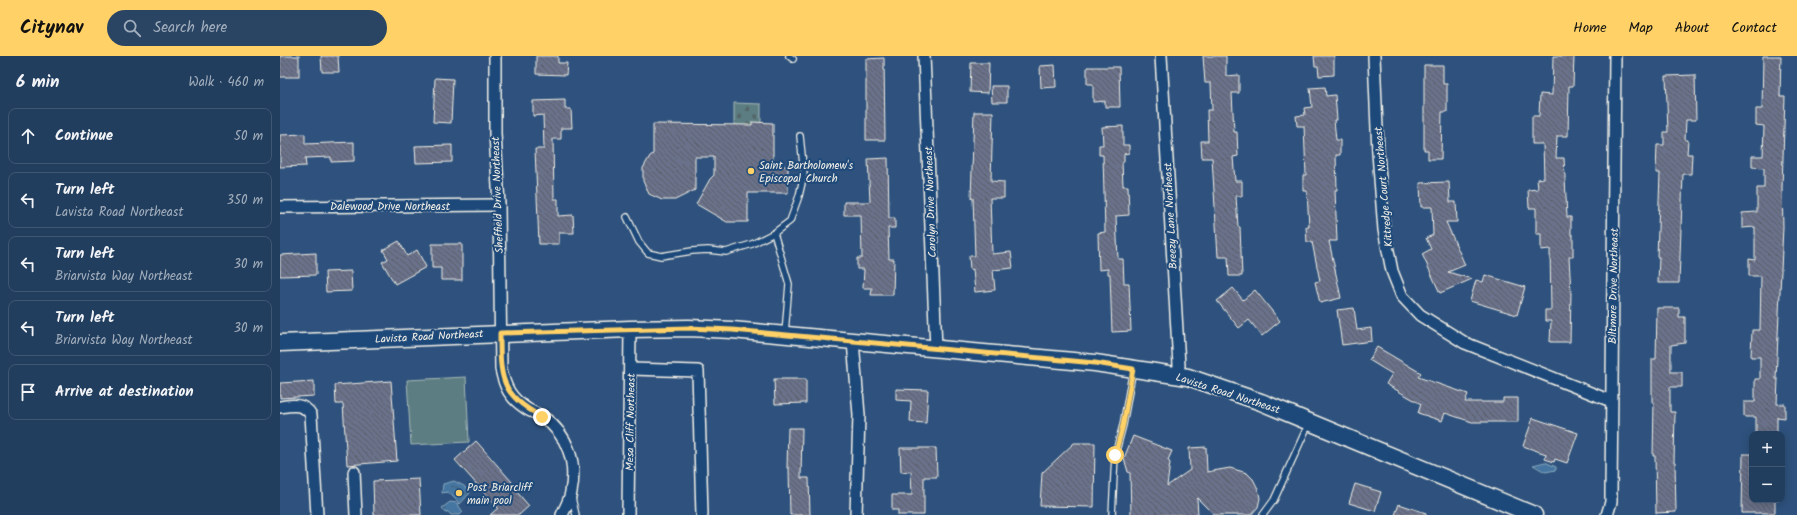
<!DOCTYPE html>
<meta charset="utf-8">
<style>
body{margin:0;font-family:Kalam,sans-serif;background:#2a4564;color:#f1f3f6}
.controls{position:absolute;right:12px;bottom:12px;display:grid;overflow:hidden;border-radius:8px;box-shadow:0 2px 10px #0003}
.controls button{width:36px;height:36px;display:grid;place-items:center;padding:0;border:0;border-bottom:1px solid #3f5773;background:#223e5e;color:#f1f3f6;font:20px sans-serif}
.stop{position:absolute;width:12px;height:12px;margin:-9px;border:3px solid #ffd166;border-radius:50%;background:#fff}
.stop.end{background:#ffd166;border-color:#fff;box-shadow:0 1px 4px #0008}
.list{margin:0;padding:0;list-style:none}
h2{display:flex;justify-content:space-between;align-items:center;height:52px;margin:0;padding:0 16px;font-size:17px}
h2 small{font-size:13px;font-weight:400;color:#a2aebc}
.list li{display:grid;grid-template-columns:26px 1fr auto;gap:12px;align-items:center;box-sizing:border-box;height:56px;margin:0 8px 8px;padding:0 8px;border:1px solid #3f5773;border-radius:8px}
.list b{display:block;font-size:15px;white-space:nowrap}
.list p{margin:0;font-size:13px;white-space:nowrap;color:#a2aebc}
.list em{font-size:13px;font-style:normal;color:#a2aebc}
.icon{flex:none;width:22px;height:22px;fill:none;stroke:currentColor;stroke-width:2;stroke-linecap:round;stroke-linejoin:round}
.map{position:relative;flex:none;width:1517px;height:459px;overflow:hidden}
header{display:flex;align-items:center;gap:24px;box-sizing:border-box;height:56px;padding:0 20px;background:#ffd166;color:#111}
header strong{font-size:19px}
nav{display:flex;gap:22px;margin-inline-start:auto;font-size:14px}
.search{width:280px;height:36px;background:#2a4564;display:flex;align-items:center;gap:10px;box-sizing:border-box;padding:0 14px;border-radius:22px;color:#a2aebc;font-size:15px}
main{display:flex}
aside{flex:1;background:#223e5e}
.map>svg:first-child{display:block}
.cemetery{fill:url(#cemetery-stones);stroke:#a8b8b6}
.pitch{fill:#5c7e83;stroke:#a8b8b6}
.water{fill:url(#water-ripples);stroke:#8aa7bd}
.building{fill:url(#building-back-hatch);stroke:#f4f1e8}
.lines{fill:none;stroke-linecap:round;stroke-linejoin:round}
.lane-casing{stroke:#f4f1e8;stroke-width:8}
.street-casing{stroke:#f4f1e8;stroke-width:14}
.secondary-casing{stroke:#f4f1e8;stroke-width:19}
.lane{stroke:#1f4a7a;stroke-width:5.5}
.street{stroke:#1f4a7a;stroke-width:11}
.secondary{stroke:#1f4a7a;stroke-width:16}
.route{stroke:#ffd166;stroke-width:5}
.poi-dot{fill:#ffd166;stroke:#1f4a7a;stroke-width:1.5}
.labels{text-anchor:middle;stroke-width:4;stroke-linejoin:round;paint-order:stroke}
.poi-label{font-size:11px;fill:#f4f1e8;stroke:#1f4a7a;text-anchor:start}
.street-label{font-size:11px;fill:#f4f1e8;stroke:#1f4a7a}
</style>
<header>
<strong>Citynav</strong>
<div class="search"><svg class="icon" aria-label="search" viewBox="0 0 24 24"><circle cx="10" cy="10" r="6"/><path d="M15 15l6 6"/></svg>Search here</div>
<nav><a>Home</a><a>Map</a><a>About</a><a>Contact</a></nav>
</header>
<main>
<aside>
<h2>6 min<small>Walk · 460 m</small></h2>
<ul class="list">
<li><svg class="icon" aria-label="ahead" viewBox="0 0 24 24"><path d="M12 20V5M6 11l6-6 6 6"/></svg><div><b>Continue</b></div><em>50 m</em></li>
<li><svg class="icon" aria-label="left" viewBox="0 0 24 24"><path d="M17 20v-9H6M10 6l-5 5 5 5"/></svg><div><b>Turn left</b><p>Lavista Road Northeast</p></div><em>350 m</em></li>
<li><svg class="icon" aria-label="left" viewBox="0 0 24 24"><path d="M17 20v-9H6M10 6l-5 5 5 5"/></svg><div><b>Turn left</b><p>Briarvista Way Northeast</p></div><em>30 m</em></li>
<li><svg class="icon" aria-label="left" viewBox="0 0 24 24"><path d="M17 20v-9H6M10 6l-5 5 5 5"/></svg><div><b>Turn left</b><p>Briarvista Way Northeast</p></div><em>30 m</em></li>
<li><svg class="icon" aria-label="arrive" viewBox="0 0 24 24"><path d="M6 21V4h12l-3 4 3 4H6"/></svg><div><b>Arrive at destination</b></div></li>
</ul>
</aside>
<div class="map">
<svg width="1517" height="459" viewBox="0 0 1517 459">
<defs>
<pattern id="cemetery-stones" width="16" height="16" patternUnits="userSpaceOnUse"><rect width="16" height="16" fill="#5c7e83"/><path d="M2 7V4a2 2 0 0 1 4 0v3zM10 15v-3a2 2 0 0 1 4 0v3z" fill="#536668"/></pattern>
<pattern id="water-ripples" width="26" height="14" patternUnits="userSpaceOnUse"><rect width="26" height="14" fill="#4476a1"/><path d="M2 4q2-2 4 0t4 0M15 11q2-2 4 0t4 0" fill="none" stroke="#465f74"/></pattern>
<pattern id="building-back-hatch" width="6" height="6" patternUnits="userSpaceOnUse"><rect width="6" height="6" fill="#6a728b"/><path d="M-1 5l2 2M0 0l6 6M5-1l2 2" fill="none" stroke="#5a5d68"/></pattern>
</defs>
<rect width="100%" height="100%" fill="#2e527d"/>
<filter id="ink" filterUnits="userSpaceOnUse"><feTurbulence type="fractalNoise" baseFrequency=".025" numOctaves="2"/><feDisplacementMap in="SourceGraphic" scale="8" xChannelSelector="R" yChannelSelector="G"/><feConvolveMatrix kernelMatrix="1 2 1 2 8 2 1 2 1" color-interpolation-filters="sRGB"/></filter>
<g filter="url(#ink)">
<!-- cemetery -->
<polygon class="cemetery" points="454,47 481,48 481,67 472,75 454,69"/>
<!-- pitch -->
<polygon class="pitch" points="186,321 189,386 131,389 127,324"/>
<!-- water -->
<g class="water">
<polygon points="1265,406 1276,411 1276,414 1265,416 1253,409"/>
<polygon points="174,425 184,430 190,437 180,448 168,436 162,437 163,428"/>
<polygon points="170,446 177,447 183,456 180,459 171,459 167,455 166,457 162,452"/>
</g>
<!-- building -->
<g class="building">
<rect x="0" y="0" width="19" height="21"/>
<polygon points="41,0 58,0 59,16 42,16"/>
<polygon points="256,0 278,0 278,7 287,7 286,19 256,18"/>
<polygon points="923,0 946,0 946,20 959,19 959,37 952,37 954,76 957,76 958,100 953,101 955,125 962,125 962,140 956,140 958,171 960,171 962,220 949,220 948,201 938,201 932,102 922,102 921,85 928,85 927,54 932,54 931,27 925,27"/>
<polygon points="1034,0 1054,0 1054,19 1039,20 1038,10 1035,10"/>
<polygon points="1273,0 1294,0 1293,30 1289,30 1288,80 1277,80 1276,102 1284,102 1287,161 1291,161 1291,179 1293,179 1293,201 1289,201 1291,236 1290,286 1270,286 1271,265 1265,265 1265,254 1271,254 1270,193 1261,194 1261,178 1256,178 1256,152 1249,152 1248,134 1258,133 1257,123 1264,122 1263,88 1252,88 1252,60 1259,60 1260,38 1272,39"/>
<polygon points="1483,0 1501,0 1500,40 1505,40 1502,132 1503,171 1496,323 1498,323 1497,348 1505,348 1505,362 1497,361 1497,378 1476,378 1476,361 1464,361 1464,346 1475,346 1475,323 1480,323 1480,301 1471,301 1472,274 1480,274 1481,220 1469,220 1469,203 1475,204 1475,171 1462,172 1462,157 1477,156 1477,132 1484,132 1484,112 1472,111 1472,100 1483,100 1484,70 1476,69 1476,53 1482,53"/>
<polygon points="604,2 605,84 586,84 586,3"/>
<polygon points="691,7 709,7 708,37 690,36"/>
<polygon points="775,9 776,31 761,32 760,10"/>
<polygon points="1144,9 1163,9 1163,28 1167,28 1167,56 1162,56 1161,103 1148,103 1148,94 1144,94"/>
<polygon points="807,11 839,11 840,51 825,51 825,45 813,46 813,28 807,28"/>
<polygon points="1415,19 1416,64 1406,64 1405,84 1408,84 1407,98 1412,98 1411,118 1403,118 1399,227 1378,227 1379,201 1377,201 1380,117 1376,117 1377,89 1384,89 1384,76 1388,76 1386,20"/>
<polygon points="155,22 173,23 171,67 153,66"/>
<polygon points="711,30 727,30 727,46 712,46"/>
<polygon points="1045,31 1046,40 1055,39 1057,64 1054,64 1056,84 1060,84 1060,99 1056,99 1057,134 1055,134 1057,185 1049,185 1061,242 1040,247 1035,226 1040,225 1032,186 1027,186 1026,171 1029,171 1027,135 1023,135 1023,119 1026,119 1024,70 1017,70 1016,60 1025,59 1024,52 1032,51 1030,32"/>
<polygon points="285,44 285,53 291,53 292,72 281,72 281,83 273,83 274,143 278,143 278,160 293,159 294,177 279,177 279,188 259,188 255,93 264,93 263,59 253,60 253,45"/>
<polygon points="694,56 713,56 711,125 724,126 724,142 710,142 712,198 731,196 733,212 713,214 715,234 695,236 693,213 690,214 689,200 695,200 693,142 691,142"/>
<polygon points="472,66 493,67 493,110 508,110 508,137 468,137 468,166 447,166 416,148 430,123 434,119 434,101 415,101 415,134 395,144 382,144 369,138 363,125 363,112 370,100 373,98 373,68 472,69"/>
<polygon points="843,70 843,89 849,89 849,97 844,98 844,106 842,106 843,130 848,130 849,159 836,160 838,203 843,203 844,227 849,227 851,275 832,276 830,218 828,218 828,213 819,214 818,177 825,176 823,99 819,99 819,89 823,89 822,71"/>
<polygon points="25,78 25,88 74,86 74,105 51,106 51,101 25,102 26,110 0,111 0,79"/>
<polygon points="172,89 172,106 136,107 135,90"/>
<polygon points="608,102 609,162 615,162 615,172 608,172 609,203 614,203 613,239 591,239 592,232 583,232 584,213 577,213 577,202 582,202 581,159 564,159 564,146 590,146 588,103"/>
<polygon points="1169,126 1170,146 1176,146 1177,166 1166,166 1185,209 1168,216 1192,223 1160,237 1142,198 1151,193 1146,182 1153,179 1152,151 1141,151 1140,127"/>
<polygon points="119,185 127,200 137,194 146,211 115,228 102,206 108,203 103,194"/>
<polygon points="152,188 182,188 182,224 161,224 161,212 152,212"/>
<polygon points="36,197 36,219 0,220 0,199"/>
<polygon points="71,215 72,235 46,236 45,216"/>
<polygon points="1205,219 1245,231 1237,259 1190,245 1196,224 1203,226"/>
<polygon points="953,232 963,244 975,234 1000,265 982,280 969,264 959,272 937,245"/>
<polygon points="1074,252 1077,274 1091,272 1092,285 1062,289 1057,254"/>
<polygon points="1377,252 1399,252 1399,261 1405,261 1405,287 1391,289 1391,316 1402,316 1402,331 1390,331 1390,356 1395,356 1394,406 1395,406 1396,456 1376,457 1375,400 1373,400 1374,346 1372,346 1372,303 1376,303"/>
<polygon points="1097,291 1141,317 1138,321 1188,338 1185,346 1223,346 1223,342 1238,342 1238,366 1192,366 1165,357 1162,365 1138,357 1141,348 1106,328 1112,318 1089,304"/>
<polygon points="494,323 526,323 526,347 495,348"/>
<polygon points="34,325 34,340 0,342 0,327"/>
<polygon points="111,325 117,405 67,409 63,348 56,348 55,329"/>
<polygon points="616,333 648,334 646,367 630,366 631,345 616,344"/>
<polygon points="1253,362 1298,377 1287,407 1275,403 1274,406 1265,403 1266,398 1243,390"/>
<polygon points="508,372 522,372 521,422 529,422 530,459 510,459 509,412 507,412"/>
<polygon points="853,380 892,395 888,404 890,407 887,430 910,414 909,392 926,391 927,416 950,412 967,417 973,423 978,433 980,442 978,451 971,459 934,459 917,442 918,459 851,459 850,417 848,416 844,402"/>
<polygon points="196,385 232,426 230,428 249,450 239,459 210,459 218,452 175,404"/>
<polygon points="794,387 815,387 814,451 760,450 762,417"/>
<polygon points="620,392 656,392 657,421 644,421 644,459 618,459 618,454 612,454 612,439 632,439 631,415 621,416"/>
<polygon points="1463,398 1472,398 1472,444 1495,444 1495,457 1462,457"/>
<polygon points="139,423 141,459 94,459 93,425"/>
<polygon points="1075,428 1101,436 1095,455 1069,447"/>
<polygon points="1119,448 1146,457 1146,459 1115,459"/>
</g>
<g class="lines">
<!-- lane casing -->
<g class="lane-casing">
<g id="lane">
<polyline points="509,0 513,3"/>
<polyline points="347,161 359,186 368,197 381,200 412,195 428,194 446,196 472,188 494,177"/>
<polyline points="505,277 509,228 494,177 510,165 519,140 524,118 520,80"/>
<polyline points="292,442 296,459"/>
<polyline points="832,459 835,399 843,369 853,313"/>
<polyline points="983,459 994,444 1029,367"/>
</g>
</g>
<!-- street casing -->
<g class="street-casing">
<g id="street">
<path d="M215,0V77L219,149L221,313C225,332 230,342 247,353C252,356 258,358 263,361C288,379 297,406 291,436C290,444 285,452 282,459"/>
<polyline points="644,0 656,293"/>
<polyline points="881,0 899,309 898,319"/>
<polyline points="1094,0 1098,97 1104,174 1112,215 1122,240 1140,259 1185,287 1331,345"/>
<polyline points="0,151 219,149"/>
<polyline points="573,285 579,359 576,459"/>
<polyline points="351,313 418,315 422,459"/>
<path d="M0,351C13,349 24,347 31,359L37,459"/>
<polyline points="74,416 76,459"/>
<polyline points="348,459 350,273"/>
<polyline points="1327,459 1331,446 1331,438 1335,0"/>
</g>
</g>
<!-- secondary casing -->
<g class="secondary-casing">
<polyline id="secondary" points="0,287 350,273 409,272 452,274 815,307 908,321 981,346 1254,459"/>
</g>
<!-- lane -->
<use href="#lane" class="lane"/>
<!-- street -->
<use href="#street" class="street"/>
<!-- secondary -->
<use href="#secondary" class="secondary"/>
</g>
</g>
<g class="lines" filter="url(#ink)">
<!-- route -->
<path class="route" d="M262,361C220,338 220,322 220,277L409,272L452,274L815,307L853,313L843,369L835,399"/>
</g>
<!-- markers -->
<g class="poi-dot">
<circle cx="471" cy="115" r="4"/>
<circle cx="179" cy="437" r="4"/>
</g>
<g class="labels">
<!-- poi labels -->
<g class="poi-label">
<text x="479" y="113">Saint Bartholomew's<tspan x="479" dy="13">Episcopal Church</tspan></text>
<text x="187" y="435">Post Briarcliff<tspan x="187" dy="13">main pool</tspan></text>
</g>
<!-- street labels -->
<g class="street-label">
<text transform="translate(1103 131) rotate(-95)" y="4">Kittredge Court Northeast</text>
<text transform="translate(217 139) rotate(-92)" y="4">Sheffield Drive Northeast</text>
<text transform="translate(650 146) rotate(-92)" y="4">Carolyn Drive Northeast</text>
<text x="110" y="154">Dalewood Drive Northeast</text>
<text transform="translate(890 160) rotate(-93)" y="4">Breezy Lane Northeast</text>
<text transform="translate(1333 230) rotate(-89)" y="4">Biltmore Drive Northeast</text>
<text transform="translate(149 280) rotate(-3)" y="4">Lavista Road Northeast</text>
<text transform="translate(948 337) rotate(18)" y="4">Lavista Road Northeast</text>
<text transform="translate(350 366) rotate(-89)" y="4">Mesa Cliff Northeast</text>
</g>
</g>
</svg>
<div class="controls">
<button>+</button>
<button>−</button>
</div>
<div class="stop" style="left:835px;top:399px"></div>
<div class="stop end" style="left:262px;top:361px"></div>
</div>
</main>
